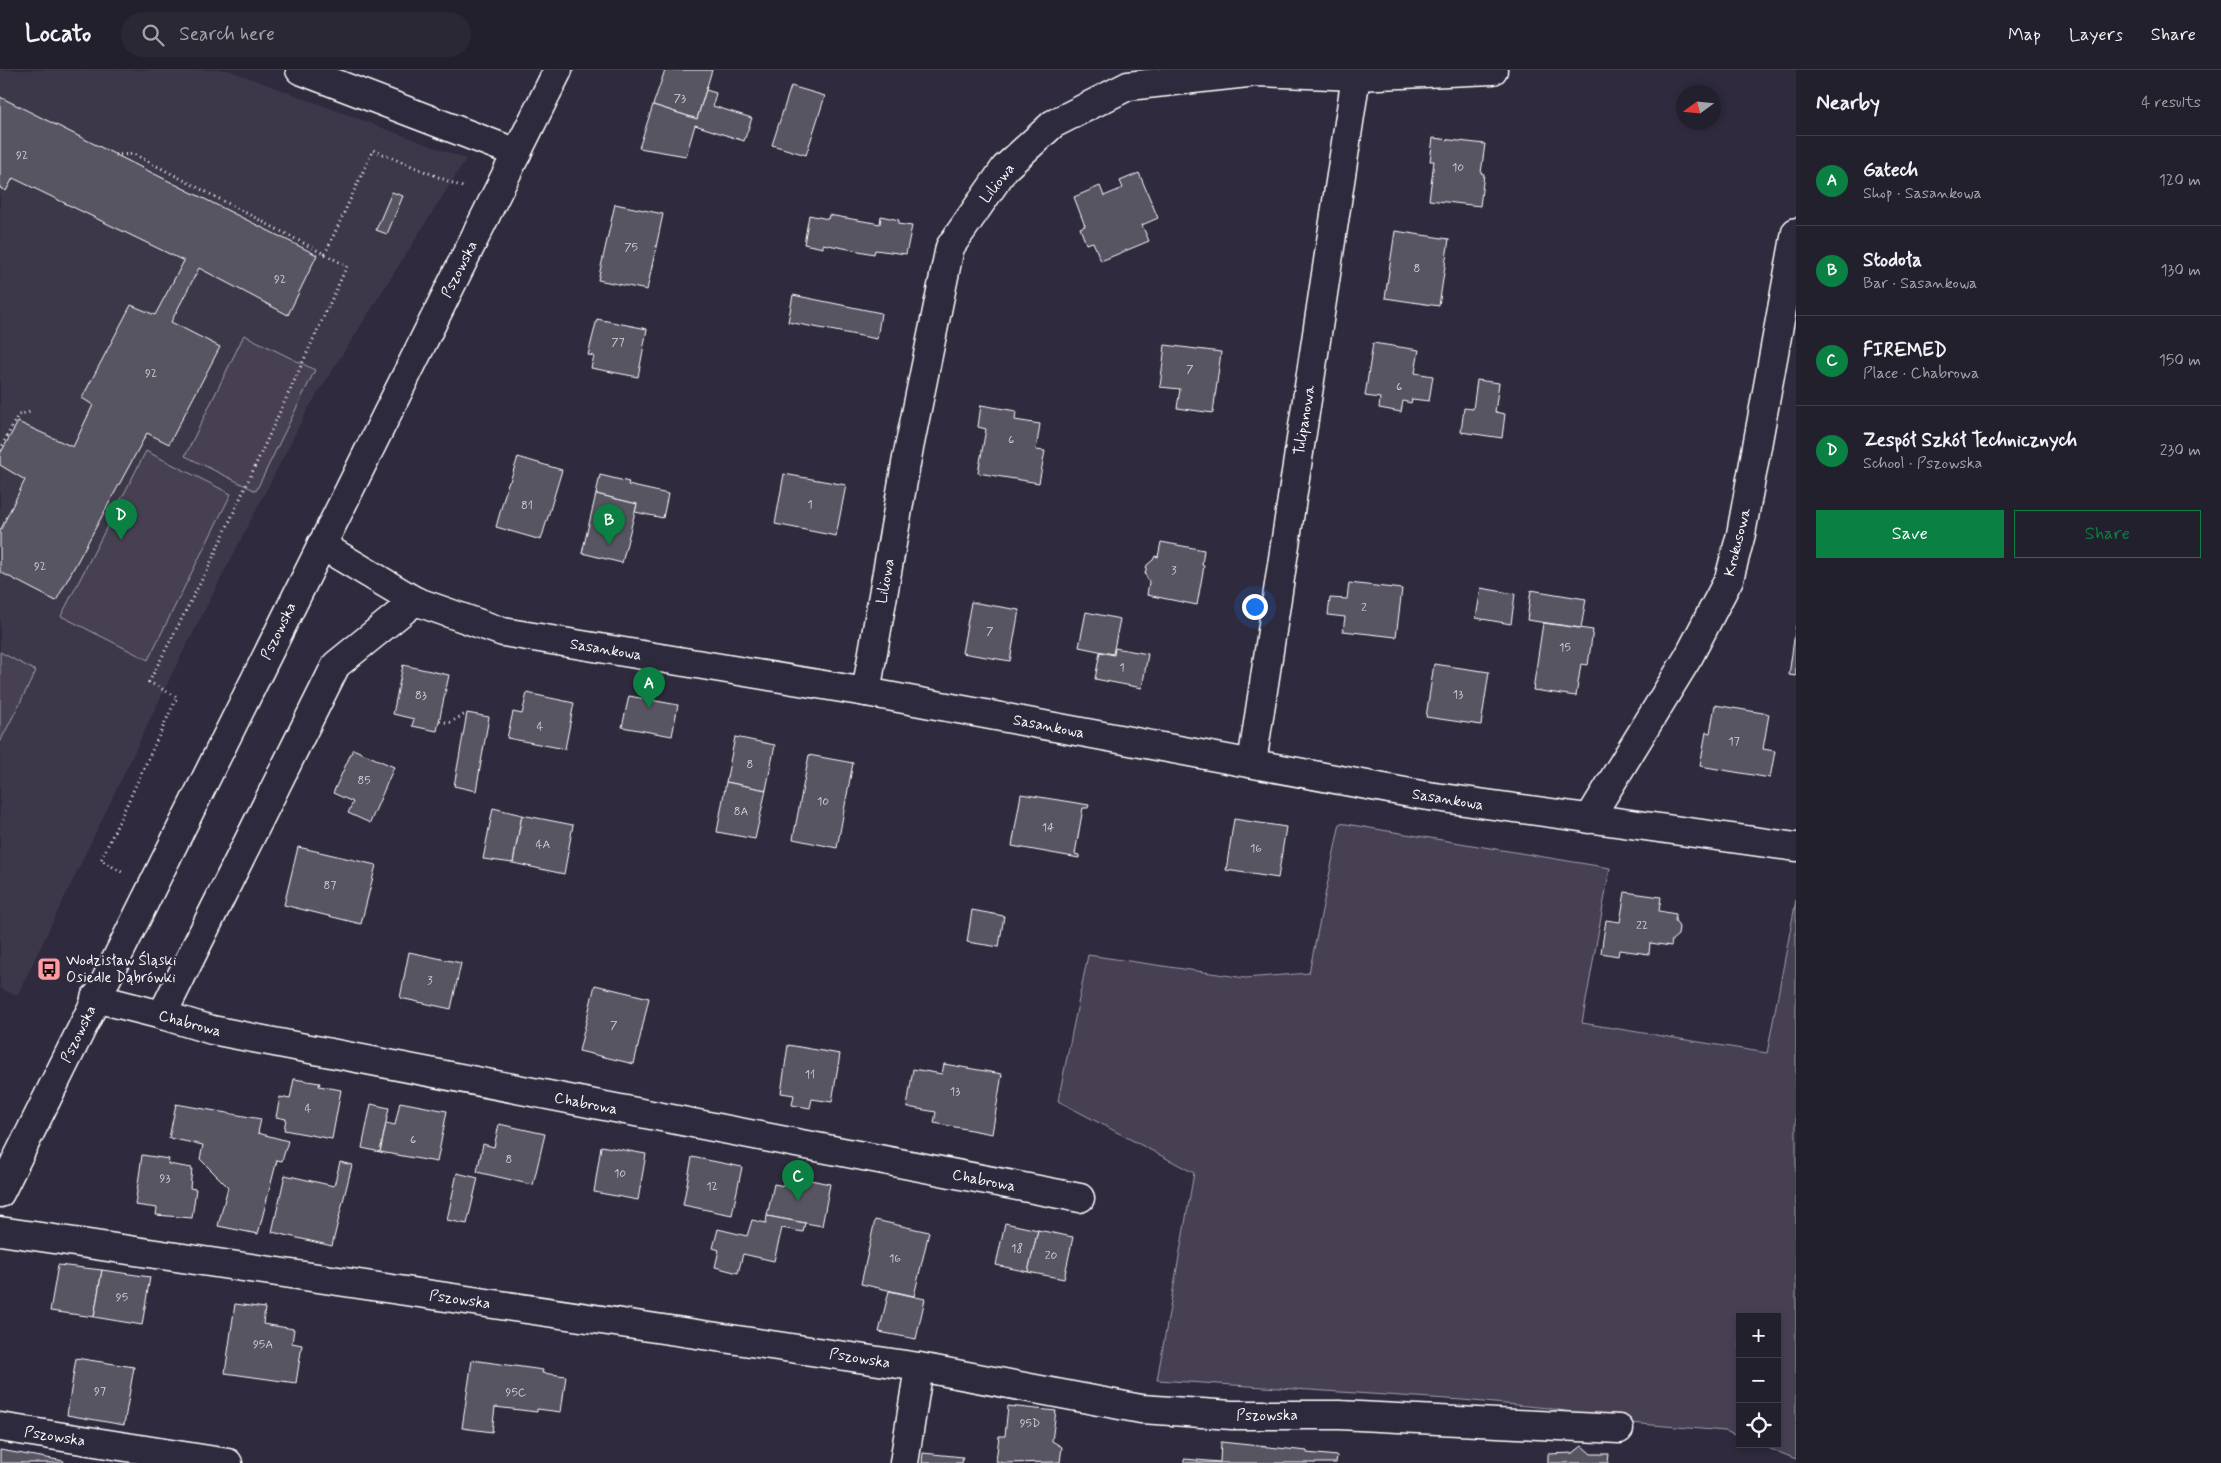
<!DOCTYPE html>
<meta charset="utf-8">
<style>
body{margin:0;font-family:Mynerve,sans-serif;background:#2b2836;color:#f1f3f6}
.controls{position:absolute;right:15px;bottom:15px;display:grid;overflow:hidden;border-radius:0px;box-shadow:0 2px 8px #0003}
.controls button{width:45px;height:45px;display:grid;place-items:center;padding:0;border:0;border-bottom:1px solid #403e4a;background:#23202e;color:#f1f3f6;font:25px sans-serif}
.compass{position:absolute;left:1676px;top:15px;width:45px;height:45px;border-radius:50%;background:#23202e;box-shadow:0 2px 8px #0003;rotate:255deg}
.you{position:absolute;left:1254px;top:536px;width:18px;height:18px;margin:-12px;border:4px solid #fff;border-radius:50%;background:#1a73e8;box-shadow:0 0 0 8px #1a73e833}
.badge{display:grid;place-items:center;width:32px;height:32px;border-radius:50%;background:#0b8043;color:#fff;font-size:16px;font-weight:700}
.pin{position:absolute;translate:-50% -41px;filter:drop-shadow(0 1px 2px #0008)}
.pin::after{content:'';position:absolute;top:26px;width:18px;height:15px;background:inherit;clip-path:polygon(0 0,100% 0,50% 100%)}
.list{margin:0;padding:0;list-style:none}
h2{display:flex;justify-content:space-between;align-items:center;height:65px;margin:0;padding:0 20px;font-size:21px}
h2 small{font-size:16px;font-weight:400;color:#a3a3aa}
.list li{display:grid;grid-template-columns:32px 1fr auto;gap:15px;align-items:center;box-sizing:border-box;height:90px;padding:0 20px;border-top:1px solid #403e4a}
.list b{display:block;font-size:19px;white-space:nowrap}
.list p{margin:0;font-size:16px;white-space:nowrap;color:#a3a3aa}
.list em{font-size:16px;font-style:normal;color:#a3a3aa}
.actions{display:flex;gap:10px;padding:15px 20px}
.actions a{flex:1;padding:11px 0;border:1px solid #0b8043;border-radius:0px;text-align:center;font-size:18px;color:#0b8043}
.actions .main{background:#0b8043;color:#fff}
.icon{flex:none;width:28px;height:28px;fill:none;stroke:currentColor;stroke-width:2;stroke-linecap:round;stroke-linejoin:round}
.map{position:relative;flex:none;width:1796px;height:1393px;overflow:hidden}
header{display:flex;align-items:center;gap:30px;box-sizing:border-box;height:70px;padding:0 25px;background:#23202e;border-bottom:1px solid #403e4a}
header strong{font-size:24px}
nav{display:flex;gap:28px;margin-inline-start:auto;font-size:18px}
.search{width:350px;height:45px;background:#2b2836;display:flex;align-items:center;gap:12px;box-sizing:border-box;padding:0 18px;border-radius:28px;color:#a3a3aa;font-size:19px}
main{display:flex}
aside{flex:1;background:#23202e}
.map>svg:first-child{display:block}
.built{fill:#3c3749}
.green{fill:#464152;stroke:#a2a0a8}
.building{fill:#595564;stroke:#fff}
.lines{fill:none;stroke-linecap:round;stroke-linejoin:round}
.minor-casing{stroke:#fff;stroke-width:31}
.secondary-casing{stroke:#fff;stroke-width:31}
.path{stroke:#fff;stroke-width:3;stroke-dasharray:1 4;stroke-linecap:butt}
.minor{stroke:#2f2a3d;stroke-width:28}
.secondary{stroke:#2f2a3d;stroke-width:28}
.labels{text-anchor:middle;stroke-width:4;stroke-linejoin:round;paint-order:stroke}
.number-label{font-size:12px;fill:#d6d4d8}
.street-label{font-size:15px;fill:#fff;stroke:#2f2a3d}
.poi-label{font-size:15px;fill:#fff;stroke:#2f2a3d;text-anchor:start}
</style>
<header>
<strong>Locato</strong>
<div class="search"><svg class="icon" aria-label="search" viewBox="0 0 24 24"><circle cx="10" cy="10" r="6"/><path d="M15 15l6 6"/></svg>Search here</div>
<nav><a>Map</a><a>Layers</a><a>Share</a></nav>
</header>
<main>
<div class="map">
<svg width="1796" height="1393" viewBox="0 0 1796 1393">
<rect width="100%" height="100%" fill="#2f2a3d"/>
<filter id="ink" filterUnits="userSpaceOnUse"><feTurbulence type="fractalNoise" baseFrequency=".02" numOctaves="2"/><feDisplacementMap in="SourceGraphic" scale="10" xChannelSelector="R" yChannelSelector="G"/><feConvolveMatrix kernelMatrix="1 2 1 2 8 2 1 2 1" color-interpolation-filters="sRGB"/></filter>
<g filter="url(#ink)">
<!-- built -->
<polygon class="built" points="0,0 228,0 466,89 308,339 174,600 17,926 0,918"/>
<!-- green -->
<g class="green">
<polygon points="244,265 315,300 256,421 185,386"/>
<polygon points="146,381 231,424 148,590 61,546"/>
<polygon points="0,582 36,601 0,672"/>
<polygon points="1340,753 1610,798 1582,953 1767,983 1796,830 1796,1389 1758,1374 1777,1374 1777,1247 1740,1247 1740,1367 1725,1361 1629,1353 1548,1338 1462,1330 1157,1310 1194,1103 1058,1031 1088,885 1245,908 1309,903"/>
</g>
<!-- building -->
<g class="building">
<polygon points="665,0 712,0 697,49 653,35"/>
<polygon points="791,16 825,26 806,85 772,75"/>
<polygon points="706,20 716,23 713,36 752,48 744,71 695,55 686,86 639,78 653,35 697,49"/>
<polygon points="0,27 317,185 288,245 199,198 171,252 220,277 169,374 147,363 56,531 0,502 0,461 25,410 0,395 0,384 18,352 73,377 93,335 82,328 131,235 155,245 184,191 13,108 6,121 0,118"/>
<polygon points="1433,68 1485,74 1481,103 1484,104 1480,136 1429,130 1434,91 1430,91"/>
<polygon points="1139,103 1158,148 1142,155 1149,171 1101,191 1093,172 1086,174 1080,158 1085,156 1074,127 1100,116 1104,126 1123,118 1120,111"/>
<polygon points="392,122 403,126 387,164 376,160"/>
<polygon points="615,134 663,144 647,220 598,210"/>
<polygon points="809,145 828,149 829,145 880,154 881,146 899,150 898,154 912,156 906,184 875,180 874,184 823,174 823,178 804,174"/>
<polygon points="1395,161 1449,169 1439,236 1385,228"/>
<polygon points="793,225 881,243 877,269 788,252"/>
<polygon points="597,249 647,259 638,307 591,298 594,286 588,285"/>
<polygon points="1373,273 1419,280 1415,303 1433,306 1429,331 1412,329 1411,333 1403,331 1401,342 1379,338 1380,328 1365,326"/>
<polygon points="1165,275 1221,282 1213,343 1177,338 1180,319 1160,317"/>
<polygon points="1477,310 1499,313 1495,342 1505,344 1502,368 1461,362 1464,338 1473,339"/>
<polygon points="981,335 1016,341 1015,350 1040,354 1036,380 1045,381 1039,413 978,403 986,359 978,357"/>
<polygon points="518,387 562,400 541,470 496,457 508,413 510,411"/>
<polygon points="784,404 846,415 836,466 775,454"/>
<polygon points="600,405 629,412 628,415 668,424 663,448 635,442 637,434 596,424"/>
<polygon points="596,424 637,434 622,493 582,483"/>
<polygon points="1161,472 1204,480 1202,495 1204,496 1197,535 1147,525 1149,512 1145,504 1147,495 1153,490 1155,486 1158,487"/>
<polygon points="1349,513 1402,519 1396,567 1343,561 1345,547 1328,545 1330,528 1347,529"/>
<polygon points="1481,518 1515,524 1511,554 1476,548"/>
<polygon points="1531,520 1586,529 1581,558 1527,550"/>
<polygon points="971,532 1019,540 1010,591 962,583"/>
<polygon points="1086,542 1120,549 1113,584 1079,577"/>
<polygon points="1543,553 1593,560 1588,595 1581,594 1576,626 1533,620"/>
<polygon points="1796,555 1796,606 1789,605"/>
<polygon points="1115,578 1148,584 1142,618 1095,609 1100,582 1114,585"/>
<polygon points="1434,594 1489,602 1481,655 1426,647"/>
<polygon points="403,595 449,605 437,661 412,656 414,649 393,644"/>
<polygon points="527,623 574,633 565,679 507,668 513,642 522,644"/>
<polygon points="629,626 678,635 672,666 622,657"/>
<polygon points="1715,635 1769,644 1763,679 1775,681 1770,708 1700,696 1706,662 1710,663"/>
<polygon points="467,643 489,647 476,721 454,716"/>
<polygon points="735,667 775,675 766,720 726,712"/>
<polygon points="353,679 394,697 370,753 348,743 353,732 333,723"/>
<polygon points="809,685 853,693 837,778 793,769"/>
<polygon points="726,712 766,720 755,769 717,762"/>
<polygon points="1021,724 1089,735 1088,738 1083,738 1075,784 1079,785 1079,788 1012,776"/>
<polygon points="493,738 522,745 513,793 483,789"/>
<polygon points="522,745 573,755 564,804 513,793"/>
<polygon points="1234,749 1286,757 1278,808 1226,800"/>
<polygon points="298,777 376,795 361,854 284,835"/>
<polygon points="1625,822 1661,827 1659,841 1676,844 1675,850 1679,857 1678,865 1672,870 1671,876 1650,873 1649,884 1619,880 1618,886 1601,883 1606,850 1620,852"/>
<polygon points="972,840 1004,846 999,877 967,872"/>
<polygon points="409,882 461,893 451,939 400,928"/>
<polygon points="595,915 649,928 634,994 579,981"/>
<polygon points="788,975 840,984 832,1032 812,1029 810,1038 792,1035 794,1025 781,1023"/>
<polygon points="944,994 1002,1004 992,1064 934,1053 936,1042 907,1037 913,999 942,1004"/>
<polygon points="294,1009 320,1013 319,1016 341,1020 332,1069 284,1060 286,1049 276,1047 280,1027 290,1029"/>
<polygon points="400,1032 447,1041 437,1092 380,1082 386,1053 395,1055"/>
<polygon points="176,1034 261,1049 258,1063 288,1071 282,1091 277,1090 258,1164 218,1156 228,1117 200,1089 203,1075 169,1068"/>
<polygon points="371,1034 389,1038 380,1082 362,1078"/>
<polygon points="499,1054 545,1064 533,1115 477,1102 483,1074 494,1077"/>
<polygon points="601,1076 646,1084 638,1130 594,1122"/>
<polygon points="142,1085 169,1089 168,1094 192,1098 190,1118 196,1119 192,1148 156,1145 157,1138 135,1135"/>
<polygon points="692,1087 742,1097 732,1145 683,1135"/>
<polygon points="340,1092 352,1095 332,1176 272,1162 285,1105 334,1116"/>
<polygon points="457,1103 478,1108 467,1154 447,1150"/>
<polygon points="786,1105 830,1114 822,1156 767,1146 774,1114 784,1116"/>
<polygon points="767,1146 805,1153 803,1162 782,1158 774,1191 743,1184 738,1203 715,1197 719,1180 713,1178 718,1159 747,1166 752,1150 766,1153"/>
<polygon points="875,1150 929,1162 914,1226 861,1214"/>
<polygon points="1005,1153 1038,1160 1028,1202 996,1195"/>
<polygon points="1038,1160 1073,1167 1064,1209 1028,1202"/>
<polygon points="58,1195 102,1200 94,1247 50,1241"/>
<polygon points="102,1200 150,1207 142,1255 94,1247"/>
<polygon points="889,1221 925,1229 916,1269 879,1262"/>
<polygon points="235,1234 265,1238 263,1254 294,1259 292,1273 302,1275 296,1313 225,1303"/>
<polygon points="76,1288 134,1297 124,1355 67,1345"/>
<polygon points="472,1290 543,1300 542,1303 566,1306 561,1342 537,1339 537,1342 495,1337 492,1362 462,1358"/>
<polygon points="1008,1336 1056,1341 1052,1371 1062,1377 1060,1392 1003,1393 996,1391 999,1366 1005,1366"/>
<polygon points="1221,1372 1307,1381 1307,1383 1337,1386 1336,1393 1184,1393 1184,1389 1220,1392"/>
<polygon points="1582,1376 1591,1384 1609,1384 1608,1393 1548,1393 1548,1384 1573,1383"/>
<polygon points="0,1380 64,1391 63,1393 0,1393"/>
<polygon points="923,1383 963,1387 962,1393 922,1393"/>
</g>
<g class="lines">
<!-- minor casing -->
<g class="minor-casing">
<g id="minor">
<polyline points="300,0 517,83"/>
<polyline points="321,475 415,531 503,562 866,622 1421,725 1796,777"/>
<polyline points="866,622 907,388 950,177 1005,98 1053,54 1128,16 1257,2 1356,6 1493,0"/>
<polyline points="1252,693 1356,6"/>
<polyline points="1589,749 1689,586 1729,509 1741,464 1796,162"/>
<polyline points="95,928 162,945 212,960 1080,1128"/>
<polyline points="162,945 336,595 415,531"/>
<polyline points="0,1161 919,1297 904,1393"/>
<polyline points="919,1297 1141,1339 1232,1345 1339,1345 1619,1359"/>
<polyline points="0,1357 228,1393"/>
</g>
</g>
<!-- secondary casing -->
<g class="secondary-casing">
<polyline id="secondary" points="0,1123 558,0"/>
</g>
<!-- path -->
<g class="path">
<polyline points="115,85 134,84 347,196 210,494 149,612 177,627 101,790 125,804"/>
<polyline points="325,184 373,80 465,118"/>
<polyline points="0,380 18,345 30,342"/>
<polyline points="440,651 449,653 467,643"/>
</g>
<!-- minor -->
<use href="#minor" class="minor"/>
<!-- secondary -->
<use href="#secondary" class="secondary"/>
</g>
</g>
<!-- icons -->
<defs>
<g id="bus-square" transform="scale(1.25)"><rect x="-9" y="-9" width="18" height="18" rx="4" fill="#ff9aa2" stroke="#2f2a3d"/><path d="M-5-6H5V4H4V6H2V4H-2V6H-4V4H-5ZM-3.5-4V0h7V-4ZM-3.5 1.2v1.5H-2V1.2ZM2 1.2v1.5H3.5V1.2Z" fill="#111"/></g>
</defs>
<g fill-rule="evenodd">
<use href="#bus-square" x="49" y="899"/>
</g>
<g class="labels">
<!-- number labels -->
<g class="number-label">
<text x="680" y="32">73</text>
<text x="22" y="89">92</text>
<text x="1458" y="101">10</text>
<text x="631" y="181">75</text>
<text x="1417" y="202">8</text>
<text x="280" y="213">92</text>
<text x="618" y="276">77</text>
<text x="1190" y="303">7</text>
<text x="151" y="307">92</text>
<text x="1399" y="320">6</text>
<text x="1011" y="373">6</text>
<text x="810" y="438">1</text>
<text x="527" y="439">81</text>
<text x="40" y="500">92</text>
<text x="1174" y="504">3</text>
<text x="1364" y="541">2</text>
<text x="990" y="565">7</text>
<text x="1565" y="581">15</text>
<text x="1122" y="601">1</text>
<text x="1458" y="628">13</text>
<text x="421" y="629">83</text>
<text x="540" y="660">4</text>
<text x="1734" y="675">17</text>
<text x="750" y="698">8</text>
<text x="364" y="714">85</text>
<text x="823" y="735">10</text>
<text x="741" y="745">8A</text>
<text x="1048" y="761">14</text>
<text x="543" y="778">4A</text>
<text x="1256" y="782">16</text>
<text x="330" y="819">87</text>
<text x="1642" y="859">22</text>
<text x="430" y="914">3</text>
<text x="614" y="959">7</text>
<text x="810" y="1008">11</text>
<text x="955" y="1025">13</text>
<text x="308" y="1042">4</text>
<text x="413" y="1073">6</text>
<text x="509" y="1093">8</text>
<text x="620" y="1107">10</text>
<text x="165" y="1112">93</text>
<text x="712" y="1120">12</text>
<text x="1017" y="1182">18</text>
<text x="1051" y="1189">20</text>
<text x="895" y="1192">16</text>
<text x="122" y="1231">95</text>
<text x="263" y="1278">95A</text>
<text x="100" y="1325">97</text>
<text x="516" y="1326">95C</text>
<text x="1030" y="1357">95D</text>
</g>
<!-- street labels -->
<g class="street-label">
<text transform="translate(997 113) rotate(-52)" y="5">Liliowa</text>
<text transform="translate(459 199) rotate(-63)" y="5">Pszowska</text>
<text transform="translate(1304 350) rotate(-81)" y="5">Tulipanowa</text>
<text transform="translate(1737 472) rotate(-76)" y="5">Krokusowa</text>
<text transform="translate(885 511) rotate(-80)" y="5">Liliowa</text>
<text transform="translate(278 561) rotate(-64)" y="5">Pszowska</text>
<text transform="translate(606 579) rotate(9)" y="5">Sasankowa</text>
<text transform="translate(1049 656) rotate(11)" y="5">Sasankowa</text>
<text transform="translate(1448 729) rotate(9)" y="5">Sasankowa</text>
<text transform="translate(190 953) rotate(15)" y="5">Chabrowa</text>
<text transform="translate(78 964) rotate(-64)" y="5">Pszowska</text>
<text transform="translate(586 1033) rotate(11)" y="5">Chabrowa</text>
<text transform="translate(984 1110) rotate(11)" y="5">Chabrowa</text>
<text transform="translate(460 1229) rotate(8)" y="5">Pszowska</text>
<text transform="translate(860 1288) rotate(9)" y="5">Pszowska</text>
<text x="1267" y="1350">Pszowska</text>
<text transform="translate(55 1366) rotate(9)" y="5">Pszowska</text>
</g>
<!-- poi labels -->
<g class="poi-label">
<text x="66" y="895">Wodzisław Śląski<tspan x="66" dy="17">Osiedle Dąbrówki</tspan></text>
</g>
</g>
</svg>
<div class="controls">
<button>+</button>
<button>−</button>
<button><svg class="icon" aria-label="locate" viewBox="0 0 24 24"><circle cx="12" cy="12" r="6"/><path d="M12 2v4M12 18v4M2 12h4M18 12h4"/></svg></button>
</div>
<svg class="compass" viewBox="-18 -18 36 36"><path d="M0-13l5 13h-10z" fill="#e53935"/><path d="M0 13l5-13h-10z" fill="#a3a3aa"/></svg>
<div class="you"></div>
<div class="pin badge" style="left:649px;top:638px">A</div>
<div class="pin badge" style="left:609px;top:475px">B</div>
<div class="pin badge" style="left:798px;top:1131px">C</div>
<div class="pin badge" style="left:121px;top:470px">D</div>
</div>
<aside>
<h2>Nearby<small>4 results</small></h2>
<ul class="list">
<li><span class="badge">A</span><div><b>Gatech</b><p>Shop · Sasankowa</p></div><em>120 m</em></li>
<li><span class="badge">B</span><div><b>Stodoła</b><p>Bar · Sasankowa</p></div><em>130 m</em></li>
<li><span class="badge">C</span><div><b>FIREMED</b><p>Place · Chabrowa</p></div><em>150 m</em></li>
<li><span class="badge">D</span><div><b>Zespół Szkół Technicznych</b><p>School · Pszowska</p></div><em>230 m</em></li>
</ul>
<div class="actions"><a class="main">Save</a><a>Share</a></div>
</aside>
</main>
